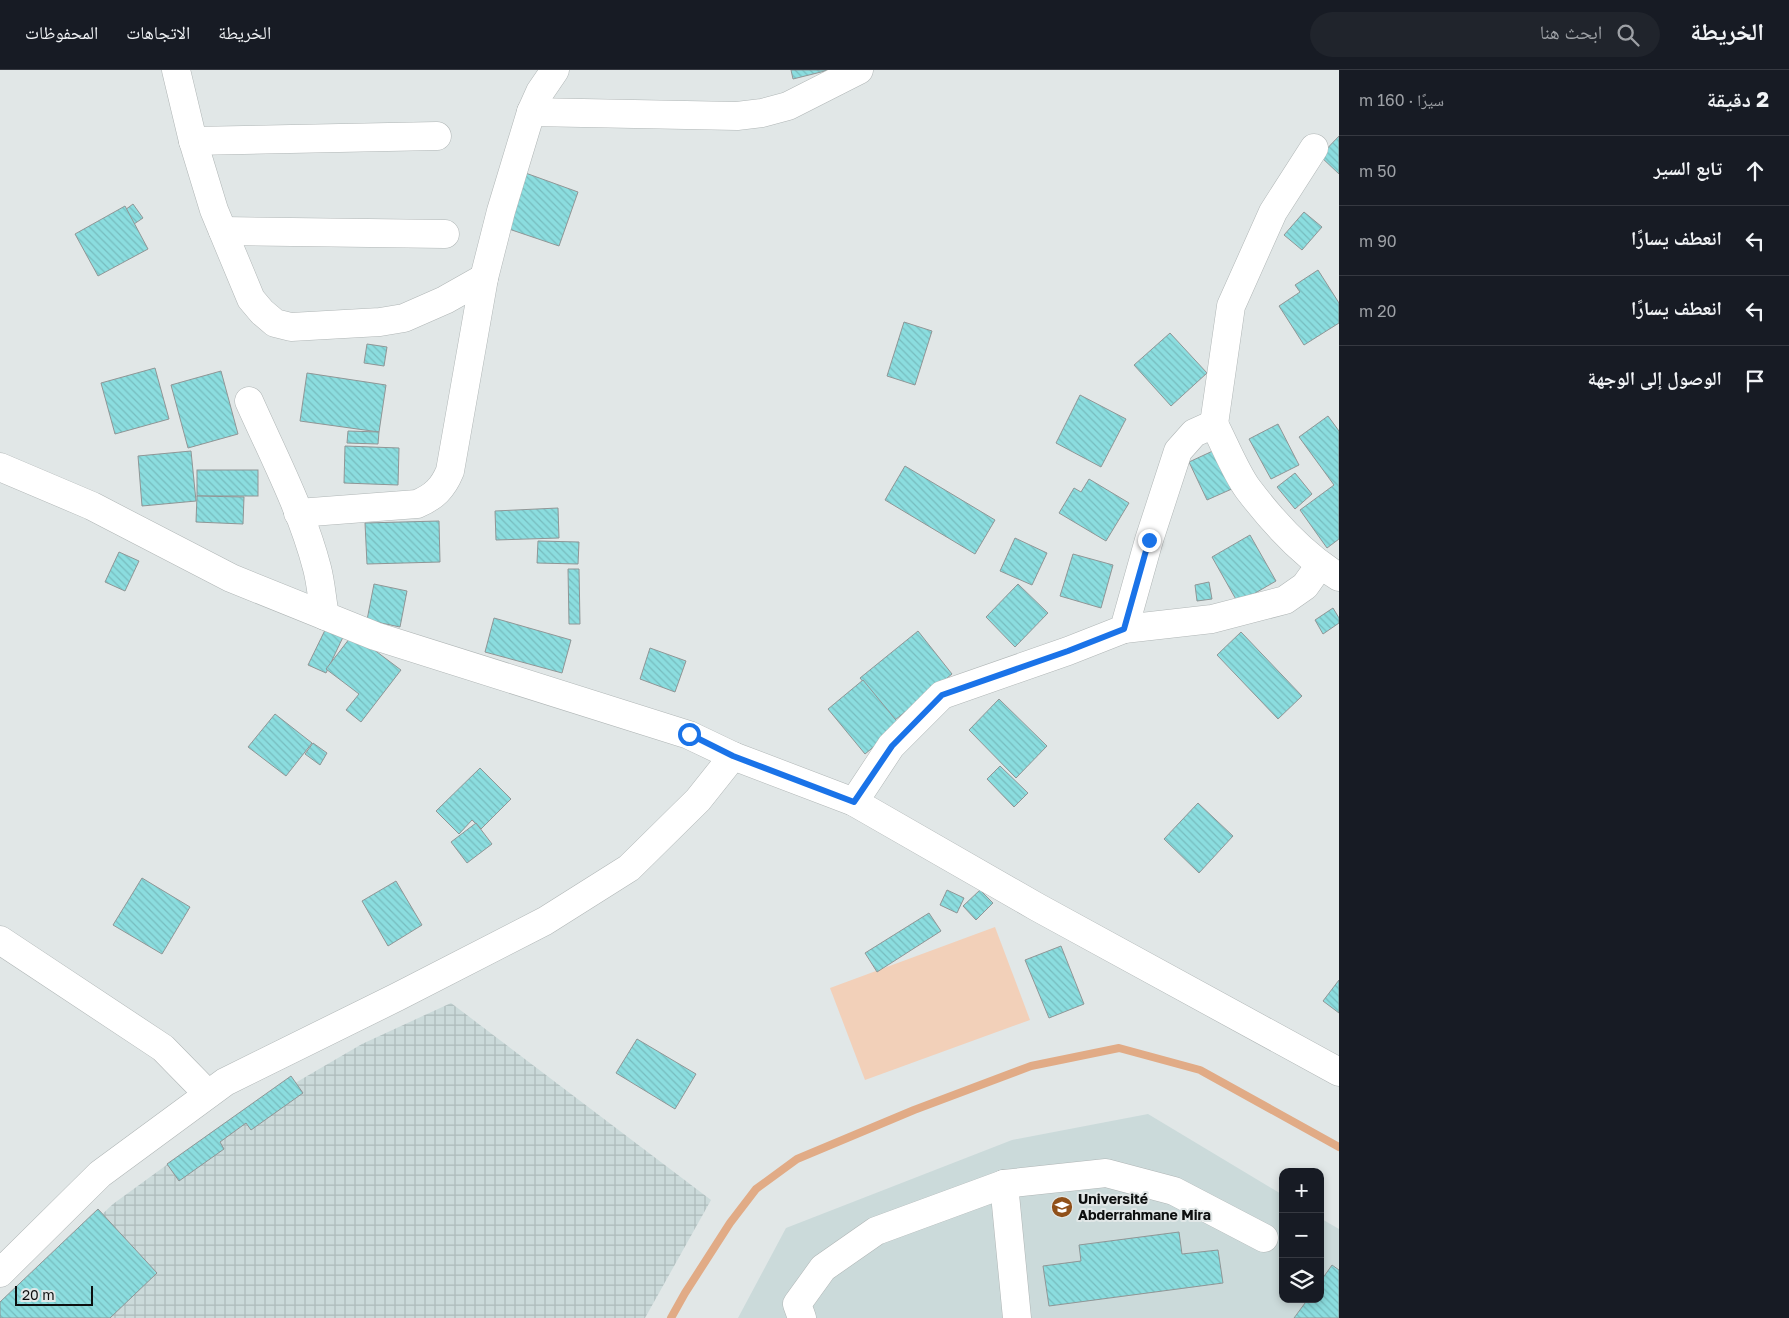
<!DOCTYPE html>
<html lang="ar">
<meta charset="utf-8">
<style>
body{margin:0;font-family:"Golos Text","Noto Naskh Arabic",sans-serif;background:#20242c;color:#f1f3f6;direction:rtl}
.controls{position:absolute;right:15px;bottom:15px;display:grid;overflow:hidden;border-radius:10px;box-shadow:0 2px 8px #0003}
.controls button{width:45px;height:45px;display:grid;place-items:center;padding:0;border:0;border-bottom:1px solid #363941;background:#171b24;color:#f1f3f6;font:25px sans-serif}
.scale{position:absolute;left:15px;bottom:12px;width:78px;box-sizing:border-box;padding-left:5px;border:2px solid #0d0f0f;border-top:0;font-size:14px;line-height:18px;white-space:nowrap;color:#0d0f0f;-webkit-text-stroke:4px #e1e7e7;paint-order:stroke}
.stop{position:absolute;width:15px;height:15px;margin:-11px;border:4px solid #1a73e8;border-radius:50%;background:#fff}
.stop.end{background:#1a73e8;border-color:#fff;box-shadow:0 1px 5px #0008}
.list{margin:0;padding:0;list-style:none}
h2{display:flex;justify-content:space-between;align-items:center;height:65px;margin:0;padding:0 20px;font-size:21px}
h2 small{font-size:16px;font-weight:400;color:#9ea1a6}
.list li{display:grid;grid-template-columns:32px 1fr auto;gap:15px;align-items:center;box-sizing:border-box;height:70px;padding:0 20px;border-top:1px solid #363941}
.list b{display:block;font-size:19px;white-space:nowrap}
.list em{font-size:16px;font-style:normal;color:#9ea1a6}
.icon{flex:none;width:28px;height:28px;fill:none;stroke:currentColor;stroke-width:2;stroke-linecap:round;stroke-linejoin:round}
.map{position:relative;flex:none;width:1339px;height:1248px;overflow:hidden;direction:ltr}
header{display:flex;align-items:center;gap:30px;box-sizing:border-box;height:70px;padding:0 25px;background:#171b24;border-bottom:1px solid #363941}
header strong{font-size:24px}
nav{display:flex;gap:28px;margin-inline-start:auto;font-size:18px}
.search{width:350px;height:45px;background:#20242c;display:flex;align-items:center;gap:12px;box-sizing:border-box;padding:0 18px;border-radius:28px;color:#9ea1a6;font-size:19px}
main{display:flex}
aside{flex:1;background:#171b24}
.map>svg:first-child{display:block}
.built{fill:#cbdada}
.industrial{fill:url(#industrial-grid)}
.pitch{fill:#f2d0b9}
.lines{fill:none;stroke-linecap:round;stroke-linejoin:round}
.stream{stroke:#e1ab86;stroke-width:8}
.building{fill:url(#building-back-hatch);stroke:#909696}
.minor-casing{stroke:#b0b6b6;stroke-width:29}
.minor{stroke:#fff;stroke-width:28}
.route{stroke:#1a73e8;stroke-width:6}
.labels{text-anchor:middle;stroke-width:4;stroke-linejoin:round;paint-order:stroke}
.poi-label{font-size:14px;font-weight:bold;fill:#0d0f0f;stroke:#e1e7e7;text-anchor:start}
</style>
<header>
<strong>الخريطة</strong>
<div class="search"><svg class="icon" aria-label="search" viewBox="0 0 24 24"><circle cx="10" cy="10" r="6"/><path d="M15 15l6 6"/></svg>ابحث هنا</div>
<nav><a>الخريطة</a><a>الاتجاهات</a><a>المحفوظات</a></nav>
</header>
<main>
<aside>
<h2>2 دقيقة<small>سيرًا · 160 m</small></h2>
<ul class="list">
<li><svg class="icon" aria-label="ahead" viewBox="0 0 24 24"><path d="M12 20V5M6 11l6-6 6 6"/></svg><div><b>تابع السير</b></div><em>50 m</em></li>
<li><svg class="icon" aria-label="left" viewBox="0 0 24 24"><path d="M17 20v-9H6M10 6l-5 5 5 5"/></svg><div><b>انعطف يسارًا</b></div><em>90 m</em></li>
<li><svg class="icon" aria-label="left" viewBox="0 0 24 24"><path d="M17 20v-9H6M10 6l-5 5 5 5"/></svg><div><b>انعطف يسارًا</b></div><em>20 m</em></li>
<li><svg class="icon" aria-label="arrive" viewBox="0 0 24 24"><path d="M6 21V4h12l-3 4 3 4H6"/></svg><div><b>الوصول إلى الوجهة</b></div></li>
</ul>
</aside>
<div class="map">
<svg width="1339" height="1248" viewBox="0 0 1339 1248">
<defs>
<pattern id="industrial-grid" width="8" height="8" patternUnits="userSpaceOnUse" patternTransform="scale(1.25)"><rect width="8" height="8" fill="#cbdada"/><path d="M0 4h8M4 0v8" fill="none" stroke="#adbaba"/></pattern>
<pattern id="building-back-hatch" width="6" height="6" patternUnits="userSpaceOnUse" patternTransform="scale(1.25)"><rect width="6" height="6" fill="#8bdddf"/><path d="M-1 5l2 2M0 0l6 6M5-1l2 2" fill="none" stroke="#77bcbe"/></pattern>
</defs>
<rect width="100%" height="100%" fill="#e1e7e7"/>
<!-- built -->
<polygon class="built" points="1148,1044 1283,1125 1283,1229 1320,1229 1320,1148 1339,1159 1339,1248 738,1248 786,1158 1012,1070"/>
<!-- industrial -->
<polygon class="industrial" points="451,933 711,1130 645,1248 0,1248 0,1241 113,1134 216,1059 362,974"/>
<!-- pitch -->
<polygon class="pitch" points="995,857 1030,950 865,1010 830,918"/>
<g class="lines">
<!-- stream -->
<polyline class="stream" points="671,1248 685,1223 730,1153 756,1119 797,1089 914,1040 1031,996 1119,978 1200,1000 1339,1077"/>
</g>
<!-- building -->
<g class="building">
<polygon points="791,0 829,0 793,9"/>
<polygon points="1339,66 1339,104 1320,86"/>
<polygon points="520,101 578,122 559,176 500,156"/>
<polygon points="133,134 143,148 134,154 125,140"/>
<polygon points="125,136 148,179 98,206 75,164"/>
<polygon points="1304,142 1322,157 1302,180 1284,165"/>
<polygon points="1318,200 1339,233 1339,253 1304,275 1279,236 1300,222 1295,215"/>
<polygon points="904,252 932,261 915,315 887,306"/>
<polygon points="1170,263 1207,303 1171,336 1134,295"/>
<polygon points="367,274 387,277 384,296 364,293"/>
<polygon points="155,298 169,349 115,364 101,313"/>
<polygon points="221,301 238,364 188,378 171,315"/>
<polygon points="307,303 386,315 379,362 300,351"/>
<polygon points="1080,325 1126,349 1101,397 1056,373"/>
<polygon points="1328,346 1339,361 1339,469 1327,478 1300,440 1334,415 1299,367"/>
<polygon points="1278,354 1299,395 1271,409 1249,369"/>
<polygon points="348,361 379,362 378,374 347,373"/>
<polygon points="345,376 399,378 398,415 344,413"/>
<polygon points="1217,379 1234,418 1207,430 1189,392"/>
<polygon points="191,381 196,431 142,436 138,386"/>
<polygon points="905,396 995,450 975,484 885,430"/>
<rect x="197" y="400" width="61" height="26"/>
<polygon points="1295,403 1312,424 1295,439 1277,417"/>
<polygon points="1089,409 1129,433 1106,471 1059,443 1074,418 1081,422"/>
<polygon points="197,426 244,427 243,454 196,452"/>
<polygon points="558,438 559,468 496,470 495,441"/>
<polygon points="439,451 440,492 367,494 365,453"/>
<polygon points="1250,465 1276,511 1238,533 1212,487"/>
<polygon points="1015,468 1047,483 1032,515 1000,501"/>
<polygon points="538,471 579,472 578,494 537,493"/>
<polygon points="119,482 139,491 125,521 105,512"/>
<polygon points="1073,484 1113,495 1101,538 1060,526"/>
<polygon points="568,499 579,499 580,554 569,554"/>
<polygon points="1209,512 1212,529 1197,531 1195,515"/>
<polygon points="374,514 407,521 400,557 367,550"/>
<polygon points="1018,514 1048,543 1015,577 986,547"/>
<polygon points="1333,538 1339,548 1339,553 1323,564 1315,550"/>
<polygon points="494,548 571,570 562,603 485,582"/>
<polygon points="327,556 344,565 326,603 308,595"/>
<polygon points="918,561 952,604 895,650 860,608"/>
<polygon points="1241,562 1302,626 1278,649 1217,585"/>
<polygon points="353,564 401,600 361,652 346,640 359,624 326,599"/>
<polygon points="650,578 686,591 675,622 640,609"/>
<polygon points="863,610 900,655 865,684 828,639"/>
<polygon points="999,629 1047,676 1016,708 969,660"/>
<polygon points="275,644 312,673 286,706 248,677"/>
<polygon points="313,673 327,683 320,695 305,684"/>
<polygon points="1000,696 1028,723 1014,737 987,709"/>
<polygon points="480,698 511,729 481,759 472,750 459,764 436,741"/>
<polygon points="1198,733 1233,766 1199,803 1164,769"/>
<polygon points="476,753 492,774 467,793 451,772"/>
<polygon points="142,808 190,837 162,884 113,855"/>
<polygon points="396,811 422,855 388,876 362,831"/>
<polygon points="947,820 964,828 957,843 940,835"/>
<polygon points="980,820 993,833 976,850 963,836"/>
<polygon points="929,843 941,861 877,902 865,883"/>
<polygon points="1061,876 1084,934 1049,948 1025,890"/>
<polygon points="1339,910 1339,943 1323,931"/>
<polygon points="637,969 696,1004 675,1039 616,1003"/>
<polygon points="291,1006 303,1023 251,1060 246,1053 220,1072 224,1079 179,1111 167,1094"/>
<polygon points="98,1139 157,1203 110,1248 0,1248 0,1232"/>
<polygon points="1179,1162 1182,1184 1218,1180 1223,1213 1049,1236 1043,1196 1081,1191 1079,1175"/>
<polygon points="1332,1195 1339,1200 1339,1248 1294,1248 1308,1229 1320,1229 1320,1212"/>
</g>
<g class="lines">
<!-- minor casing -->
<g class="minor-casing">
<g id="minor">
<polyline points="176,0 193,71 214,140 251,229 262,242 275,253 291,257 380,252 404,248 445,230 484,208"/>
<polyline points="531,42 737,46 762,43 788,36 859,0"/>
<polyline points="193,71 437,66"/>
<polyline points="223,161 445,164"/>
<path d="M249,331C273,385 302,440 317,498C321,513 322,530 325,546"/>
<polyline points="1214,354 1231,236 1273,142 1314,78"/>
<polyline points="0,397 92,436 231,508 375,566 689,665 733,686"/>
<path d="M298,443L417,434C434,427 443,418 450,401L484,208L501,141L531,42L540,22L555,0"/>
<polyline points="1124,559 1212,549 1285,530 1305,516 1320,495"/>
<path d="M854,732L891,676L942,625L1068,581L1124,559L1149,470L1178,381L1194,363L1214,354C1224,373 1236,403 1248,419C1273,452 1304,486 1339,507"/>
<polyline points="0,870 163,978 208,1024"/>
<polyline points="1004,1114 1017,1248"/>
<polyline points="0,1203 100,1104 225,1012 397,927 545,851 629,798 698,730 733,686 854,732 1037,837 1339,1002"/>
<polyline points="802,1248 797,1234 823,1198 876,1161 1004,1114 1106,1103 1174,1121 1264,1168"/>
</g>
</g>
<!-- minor -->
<use href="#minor" class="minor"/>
</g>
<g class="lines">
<!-- route -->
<polyline class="route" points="689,664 733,686 854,732 892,676 942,625 1068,581 1124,559 1149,470"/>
</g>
<!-- icons -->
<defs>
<g id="university-disc" transform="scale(1.125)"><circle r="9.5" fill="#905019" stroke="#e1e7e7"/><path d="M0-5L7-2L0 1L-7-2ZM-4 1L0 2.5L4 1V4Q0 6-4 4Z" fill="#fff"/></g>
</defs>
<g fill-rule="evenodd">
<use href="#university-disc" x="1062" y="1137"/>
</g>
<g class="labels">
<!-- poi labels -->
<g class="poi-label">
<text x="1078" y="1134">Université<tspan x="1078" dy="16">Abderrahmane Mira</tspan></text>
</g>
</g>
</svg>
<div class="controls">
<button>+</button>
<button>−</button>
<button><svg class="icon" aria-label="layers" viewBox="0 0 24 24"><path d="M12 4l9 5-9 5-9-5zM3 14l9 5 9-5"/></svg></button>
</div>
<div class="scale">20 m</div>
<div class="stop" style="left:689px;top:664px"></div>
<div class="stop end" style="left:1149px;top:470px"></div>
</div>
</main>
